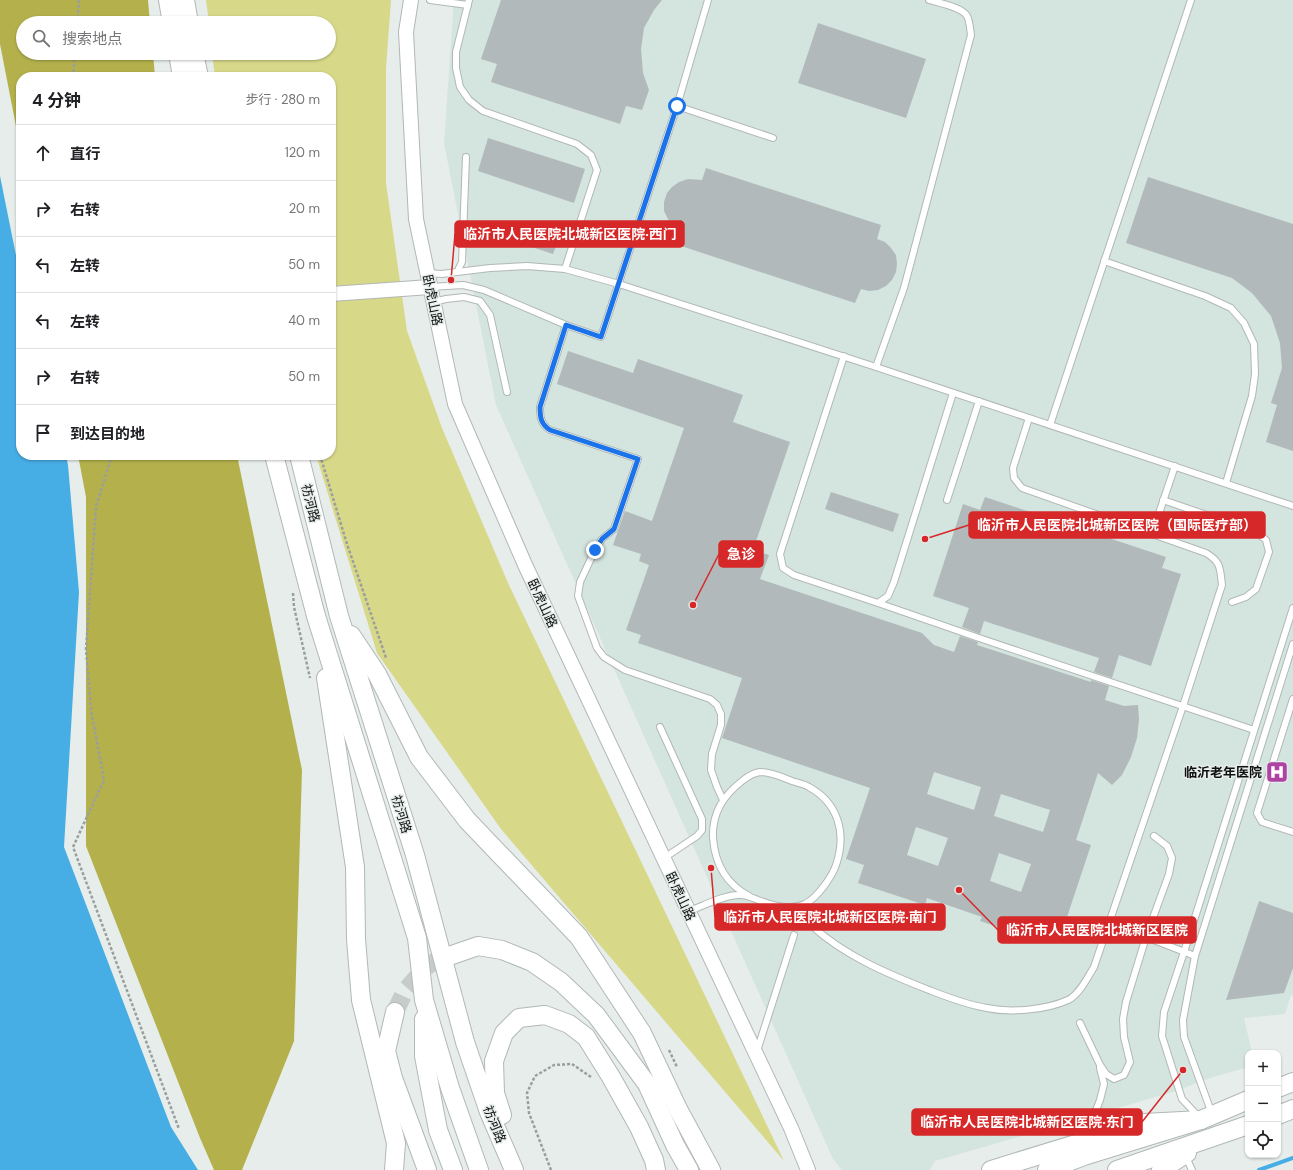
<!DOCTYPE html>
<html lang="zh">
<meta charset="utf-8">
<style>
body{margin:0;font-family:"DM Sans","Noto Sans SC",sans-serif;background:#f2f2f2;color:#202124}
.controls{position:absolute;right:12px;bottom:12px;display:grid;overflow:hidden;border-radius:8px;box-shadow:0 1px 3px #0004}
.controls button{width:36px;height:36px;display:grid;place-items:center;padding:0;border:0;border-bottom:1px solid #e0e0e0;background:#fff;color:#202124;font:20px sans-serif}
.stop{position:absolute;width:12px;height:12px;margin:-9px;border:3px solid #1a73e8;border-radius:50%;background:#fff}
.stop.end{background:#1a73e8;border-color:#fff;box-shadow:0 1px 4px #0008}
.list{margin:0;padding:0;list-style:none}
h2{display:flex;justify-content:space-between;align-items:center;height:52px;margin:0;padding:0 16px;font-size:17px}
h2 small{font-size:13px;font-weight:400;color:#757577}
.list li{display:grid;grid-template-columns:26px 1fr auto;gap:12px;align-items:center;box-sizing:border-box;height:56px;padding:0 16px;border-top:1px solid #e0e0e0}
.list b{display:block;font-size:15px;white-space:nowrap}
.list em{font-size:13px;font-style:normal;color:#757577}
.icon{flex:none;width:22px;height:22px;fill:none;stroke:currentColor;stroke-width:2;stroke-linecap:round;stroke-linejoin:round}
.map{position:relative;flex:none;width:1293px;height:1170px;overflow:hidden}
.search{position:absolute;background:#fff;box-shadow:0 1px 3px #0004;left:16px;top:16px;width:320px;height:44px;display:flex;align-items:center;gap:10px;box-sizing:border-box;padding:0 14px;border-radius:22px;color:#757577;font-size:15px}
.panel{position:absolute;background:#fff;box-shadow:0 1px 3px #0004;left:16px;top:72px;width:320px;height:388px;border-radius:16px}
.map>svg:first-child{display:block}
.built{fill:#d4e4de}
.green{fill:#d8d889}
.forest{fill:#b4b14c}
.water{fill:#47ade5}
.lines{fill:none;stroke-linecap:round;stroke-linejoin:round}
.stream{stroke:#47ade5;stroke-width:4}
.building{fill:#b2b9ba;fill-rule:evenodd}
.primary-tunnel{stroke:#c6ccc9;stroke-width:18;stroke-dasharray:18 9;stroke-linecap:butt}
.service-casing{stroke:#b1b8b5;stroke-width:8}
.tertiary-casing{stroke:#b1b8b5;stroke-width:16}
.primary-casing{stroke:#b1b8b5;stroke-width:20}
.path{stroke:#9a9f9d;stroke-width:2.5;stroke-dasharray:3 2;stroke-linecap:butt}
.service{stroke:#fff;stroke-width:6}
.tertiary{stroke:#fff;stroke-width:14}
.primary{stroke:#fff;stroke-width:18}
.route{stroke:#1a73e8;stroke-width:5}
.labels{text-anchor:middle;stroke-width:3;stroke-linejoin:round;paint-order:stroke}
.street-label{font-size:13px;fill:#0f1110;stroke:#e6edea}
.poi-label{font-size:13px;font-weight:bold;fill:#0f1110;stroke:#e6edea;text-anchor:end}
.leader{fill:none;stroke:#d62828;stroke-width:1.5}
.callout-dot{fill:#d62828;stroke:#e6edea;stroke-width:1.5}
.callout{fill:#d62828;stroke:#d62828;stroke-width:1.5}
.callout-label{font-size:14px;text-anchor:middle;font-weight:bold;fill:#fff}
</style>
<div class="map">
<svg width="1293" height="1170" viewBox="0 0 1293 1170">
<rect width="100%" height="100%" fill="#e6edea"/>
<!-- built -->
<polygon class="built" points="454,0 1293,0 1293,996 1291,995 1285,1014 1244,1018 1252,1053 1248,1053 1248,1067 1210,1078 1176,1091 935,1161 930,1170 842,1170 833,1159 496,405 444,143"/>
<!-- green -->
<polygon class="green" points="206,0 391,0 386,68 386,183 407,331 442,428 508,583 784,1161 501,829 377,653 316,455 331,455 331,77 215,77 212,53 329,53 329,23 209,23"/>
<!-- forest -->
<g class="forest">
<polygon points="0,0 148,0 150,23 23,23 23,53 153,53 155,77 21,77 21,152 0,44"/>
<polygon points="78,455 237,455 302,770 294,1041 242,1170 214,1170 200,1138 86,846 86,497"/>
</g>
<!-- water -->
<polygon class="water" points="0,176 21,280 21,455 66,455 68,465 79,592 64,847 171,1127 198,1170 0,1170"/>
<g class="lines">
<!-- stream -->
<polyline class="stream" points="1259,1170 1293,1158"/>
</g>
<!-- building -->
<g class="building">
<polygon points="501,0 662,0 654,10 644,28 641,49 643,73 649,90 642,110 626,106 620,124 491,82 497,64 481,59"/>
<polygon points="818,23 926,59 906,118 798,83"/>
<polygon points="488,138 585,169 574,203 478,171"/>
<polygon points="706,168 881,225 877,239 885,242 891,248 896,255 897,264 896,272 892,280 886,286 878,290 869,291 861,289 855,303 681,246 685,233 673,226 668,219 664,211 664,202 667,193 672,187 679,182 688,179 702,180"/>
<polygon points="1148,177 1293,224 1293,451 1266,442 1277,405 1271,403 1282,368 1280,343 1271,316 1252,293 1232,278 1126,243"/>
<polygon points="511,226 558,241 553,254 507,239"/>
<path d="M568,351L633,373L638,359L743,395L733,422L790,442L753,550L769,555L760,579L922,633L934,645L954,652L960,636L978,642L977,645L1091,682V680L1109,686L1105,700L1124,706L1138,705L1139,719L1137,738L1131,757L1122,775L1112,785L1098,773L1076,840L1091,845L1062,932L1045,926L1040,941L980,921L982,917L927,898L925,905L858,883L864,865L846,859L870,788L722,738L742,678L638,643L641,635L626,630L649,565L639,561L641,554L613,545L625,511L652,521L684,428L557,384ZM934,772L981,787L974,810L927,794ZM1001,794L1050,810L1043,832L994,816ZM916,827L948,838L938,866L907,855ZM999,853L1031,864L1021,892L990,881Z"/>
<polygon points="831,492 899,514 893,532 825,509"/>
<polygon points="985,497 1166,557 1162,568 1181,574 1151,666 1119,655 1112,678 1094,672 1099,658 984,621 980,634 962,627 969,608 933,596 963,504 980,510"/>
<polygon points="1259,901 1293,913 1293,968 1284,993 1226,1000"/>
</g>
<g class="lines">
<!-- primary-tunnel -->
<polyline class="primary-tunnel" points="395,1012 405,991 428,965 452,955"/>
<!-- service casing -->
<g class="service-casing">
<g id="service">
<polyline points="430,0 468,5"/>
<polyline points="469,0 456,52 456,68 460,87 469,100 483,111 577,144 591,155 597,170 565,269"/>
<path d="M708,0L677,106L601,337L566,325L540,407C540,418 541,424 550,430L638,459L614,529L602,539L595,550L580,582L578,596L597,648L604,657L625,670L710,699L717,705L721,714V725L712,754L711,770L717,787L723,800"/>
<polyline points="677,106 773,138"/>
<polyline points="1104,261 1205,296 1231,308 1244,323 1254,344 1255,374 1252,396 1226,483"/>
<polyline points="457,272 490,268 527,266 565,269 619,284 876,367 1293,506"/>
<polyline points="427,273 442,274 457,272 462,262 466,157"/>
<polyline points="430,287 463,285 484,290 566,325"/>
<polyline points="434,302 446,299 464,297 480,301 490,315 507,392"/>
<polyline points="844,356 780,554 783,568 794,575 878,603 888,596 894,582 953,393"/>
<path d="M876,367L904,288L971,35C970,29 970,22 967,16C962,7 939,3 929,0"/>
<polyline points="1050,425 1191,0"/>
<polyline points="947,500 979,401"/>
<polyline points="1163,500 1256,532 1266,540 1269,552 1256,589 1246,597 1232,602"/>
<polyline points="1152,534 1175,466"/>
<polyline points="878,603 979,638 1254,730"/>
<polyline points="1293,699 1257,813 1262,822 1293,832"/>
<polyline points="660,727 702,819 702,830 697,836 664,858"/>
<path d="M798,906C802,912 806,921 812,926C845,956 888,974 929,990C947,997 967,1005 987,1008C1010,1013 1046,1010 1068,1000C1079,995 1088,977 1094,967L1183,706L1222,585C1220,568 1221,562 1206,553L1022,488L1014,478L1013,468L1029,418"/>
<path d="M689,911C703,906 726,894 740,895C748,895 754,899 761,901C774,906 792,910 805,904C818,897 833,876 837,862C846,832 838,803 809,787C804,784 798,783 792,781C782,777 771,772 760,772C753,773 747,777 742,781C723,796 712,813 713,838C715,863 726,884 749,896"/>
<polyline points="1109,927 1146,937 1195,956"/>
<polyline points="1080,1023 1100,1065 1106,1074 1114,1079 1124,1075 1130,1062 1124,1037 1123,1019 1126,1002 1146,937 1169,874 1172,858 1167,846 1154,836"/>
<polyline points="757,1051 794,935"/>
<polyline points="1212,1114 1184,1037 1183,1020 1195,956 1293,644"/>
<polyline points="1199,1117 1182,1099 1162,1036 1164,1012 1184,952 1293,608"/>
<polyline points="1081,1137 1089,1128 1100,1100 1104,1084 1100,1068"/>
<polyline points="1185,1155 1192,1170"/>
</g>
</g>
<!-- tertiary casing -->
<g class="tertiary-casing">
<g id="tertiary">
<polyline points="411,0 406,32 416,219 455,404 526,567 791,1128 808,1170"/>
<polyline points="331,294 430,287"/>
</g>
</g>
<!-- primary casing -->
<g class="primary-casing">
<g id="primary">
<polyline points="168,0 172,23"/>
<polyline points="185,0 189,23"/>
<polyline points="178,53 182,77"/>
<polyline points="194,53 199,77"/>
<polyline points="274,455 316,616 417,938 424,1000 450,1088 479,1170"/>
<polyline points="299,455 339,616 415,855 465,1042 489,1112 514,1170"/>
<polyline points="351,635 377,674 419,757 467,820 579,937 642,1033 678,1109 711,1170"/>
<polyline points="326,678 355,867 356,939 361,1000 396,1143 394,1170"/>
<polyline points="452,955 478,946 502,950 532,962 561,982 596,1015 647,1084 675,1145 689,1170"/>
<polyline points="395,1012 386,1051 393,1078 427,1170"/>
<polyline points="424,1019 424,1056 438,1130 453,1170"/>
<polyline points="1278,1088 1293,1082"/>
<polyline points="502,1115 495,1093 494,1061 504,1033 519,1018 545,1015 569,1024 586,1037 611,1077 639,1127 654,1160 656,1170"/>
<polyline points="1278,1115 1293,1109"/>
<polyline points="991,1170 1144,1123 1201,1120"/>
<polyline points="1047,1170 1084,1156 1201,1120 1248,1100"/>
<polyline points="1117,1170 1248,1125"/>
<polyline points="1161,1170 1187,1153"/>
</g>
</g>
<!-- path -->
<g class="path">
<polyline points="77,23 79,0"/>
<polyline points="73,77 75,53"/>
<polyline points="112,455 96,506 86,649 91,710 104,780 73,847 179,1129"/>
<polyline points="320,455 347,544 386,658"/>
<polyline points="293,593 294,607 310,678"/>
<polyline points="669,1050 677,1067"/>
<polyline points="551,1170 529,1113 527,1093 535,1076 554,1065 572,1064 591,1077"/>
</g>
<!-- service -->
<use href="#service" class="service"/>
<!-- tertiary -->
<use href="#tertiary" class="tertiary"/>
<!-- primary -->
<use href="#primary" class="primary"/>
</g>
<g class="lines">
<!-- route -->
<path class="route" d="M595,550L602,539L614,529L638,459L550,430C541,424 540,418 540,407L566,325L601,337L677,106"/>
</g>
<!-- icons -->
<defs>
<g id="hospital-square" transform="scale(1.15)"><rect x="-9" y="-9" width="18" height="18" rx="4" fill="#af43a3" stroke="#e6edea"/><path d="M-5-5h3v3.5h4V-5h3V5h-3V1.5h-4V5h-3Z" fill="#fff"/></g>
</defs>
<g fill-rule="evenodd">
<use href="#hospital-square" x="1277" y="772"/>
</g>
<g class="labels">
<!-- street labels -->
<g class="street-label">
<text transform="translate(433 300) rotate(78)" y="5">卧虎山路</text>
<text transform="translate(311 503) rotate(76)" y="5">祊河路</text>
<text transform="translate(543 603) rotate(65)" y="5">卧虎山路</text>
<text transform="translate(402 814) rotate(73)" y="5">祊河路</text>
<text transform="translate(681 896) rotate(65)" y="5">卧虎山路</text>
<text transform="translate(495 1124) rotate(68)" y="5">祊河路</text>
</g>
<!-- poi labels -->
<g class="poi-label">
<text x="1262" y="777">临沂老年医院</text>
</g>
</g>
<!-- callouts -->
<path class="leader" d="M451 280L455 234M925 539L969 525M693 605L719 554M711 868L715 917M959 890L998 930M1183 1070L1142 1122"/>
<g class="callout-dot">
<circle cx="451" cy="280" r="4"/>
<circle cx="925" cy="539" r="4"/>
<circle cx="693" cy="605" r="4"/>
<circle cx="711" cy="868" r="4"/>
<circle cx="959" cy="890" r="4"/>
<circle cx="1183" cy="1070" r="4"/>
</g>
<g class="callout">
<rect x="455" y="221" width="229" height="26" rx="4"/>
<rect x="969" y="512" width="296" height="26" rx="4"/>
<rect x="719" y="541" width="44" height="26" rx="4"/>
<rect x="715" y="904" width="230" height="26" rx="4"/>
<rect x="998" y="917" width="198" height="26" rx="4"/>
<rect x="912" y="1109" width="230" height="26" rx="4"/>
</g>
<g class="callout-label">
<text x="570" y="239">临沂市人民医院北城新区医院·西门</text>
<text x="1117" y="530">临沂市人民医院北城新区医院（国际医疗部）</text>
<text x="741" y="559">急诊</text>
<text x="830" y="922">临沂市人民医院北城新区医院·南门</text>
<text x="1097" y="935">临沂市人民医院北城新区医院</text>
<text x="1027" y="1127">临沂市人民医院北城新区医院·东门</text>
</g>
</svg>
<div class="controls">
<button>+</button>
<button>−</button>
<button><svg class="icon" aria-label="locate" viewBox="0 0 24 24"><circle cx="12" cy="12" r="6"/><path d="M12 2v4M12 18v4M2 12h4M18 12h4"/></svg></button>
</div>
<div class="stop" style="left:677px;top:106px"></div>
<div class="stop end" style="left:595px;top:550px"></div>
<div class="search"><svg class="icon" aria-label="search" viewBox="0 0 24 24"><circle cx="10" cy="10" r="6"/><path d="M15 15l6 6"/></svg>搜索地点</div>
<section class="panel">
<h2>4 分钟<small>步行 · 280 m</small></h2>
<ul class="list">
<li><svg class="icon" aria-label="ahead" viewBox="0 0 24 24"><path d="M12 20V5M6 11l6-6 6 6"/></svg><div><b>直行</b></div><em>120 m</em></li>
<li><svg class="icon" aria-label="right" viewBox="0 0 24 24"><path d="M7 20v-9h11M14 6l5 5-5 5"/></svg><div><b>右转</b></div><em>20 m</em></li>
<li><svg class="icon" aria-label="left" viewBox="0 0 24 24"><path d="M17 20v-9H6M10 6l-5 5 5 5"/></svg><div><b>左转</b></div><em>50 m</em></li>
<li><svg class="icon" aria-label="left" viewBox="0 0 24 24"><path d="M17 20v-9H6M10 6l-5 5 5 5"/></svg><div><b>左转</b></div><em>40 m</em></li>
<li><svg class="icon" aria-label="right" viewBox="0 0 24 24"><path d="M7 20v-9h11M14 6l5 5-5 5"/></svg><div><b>右转</b></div><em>50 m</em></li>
<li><svg class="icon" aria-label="arrive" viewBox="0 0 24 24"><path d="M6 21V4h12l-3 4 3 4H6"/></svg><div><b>到达目的地</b></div></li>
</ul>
</section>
</div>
